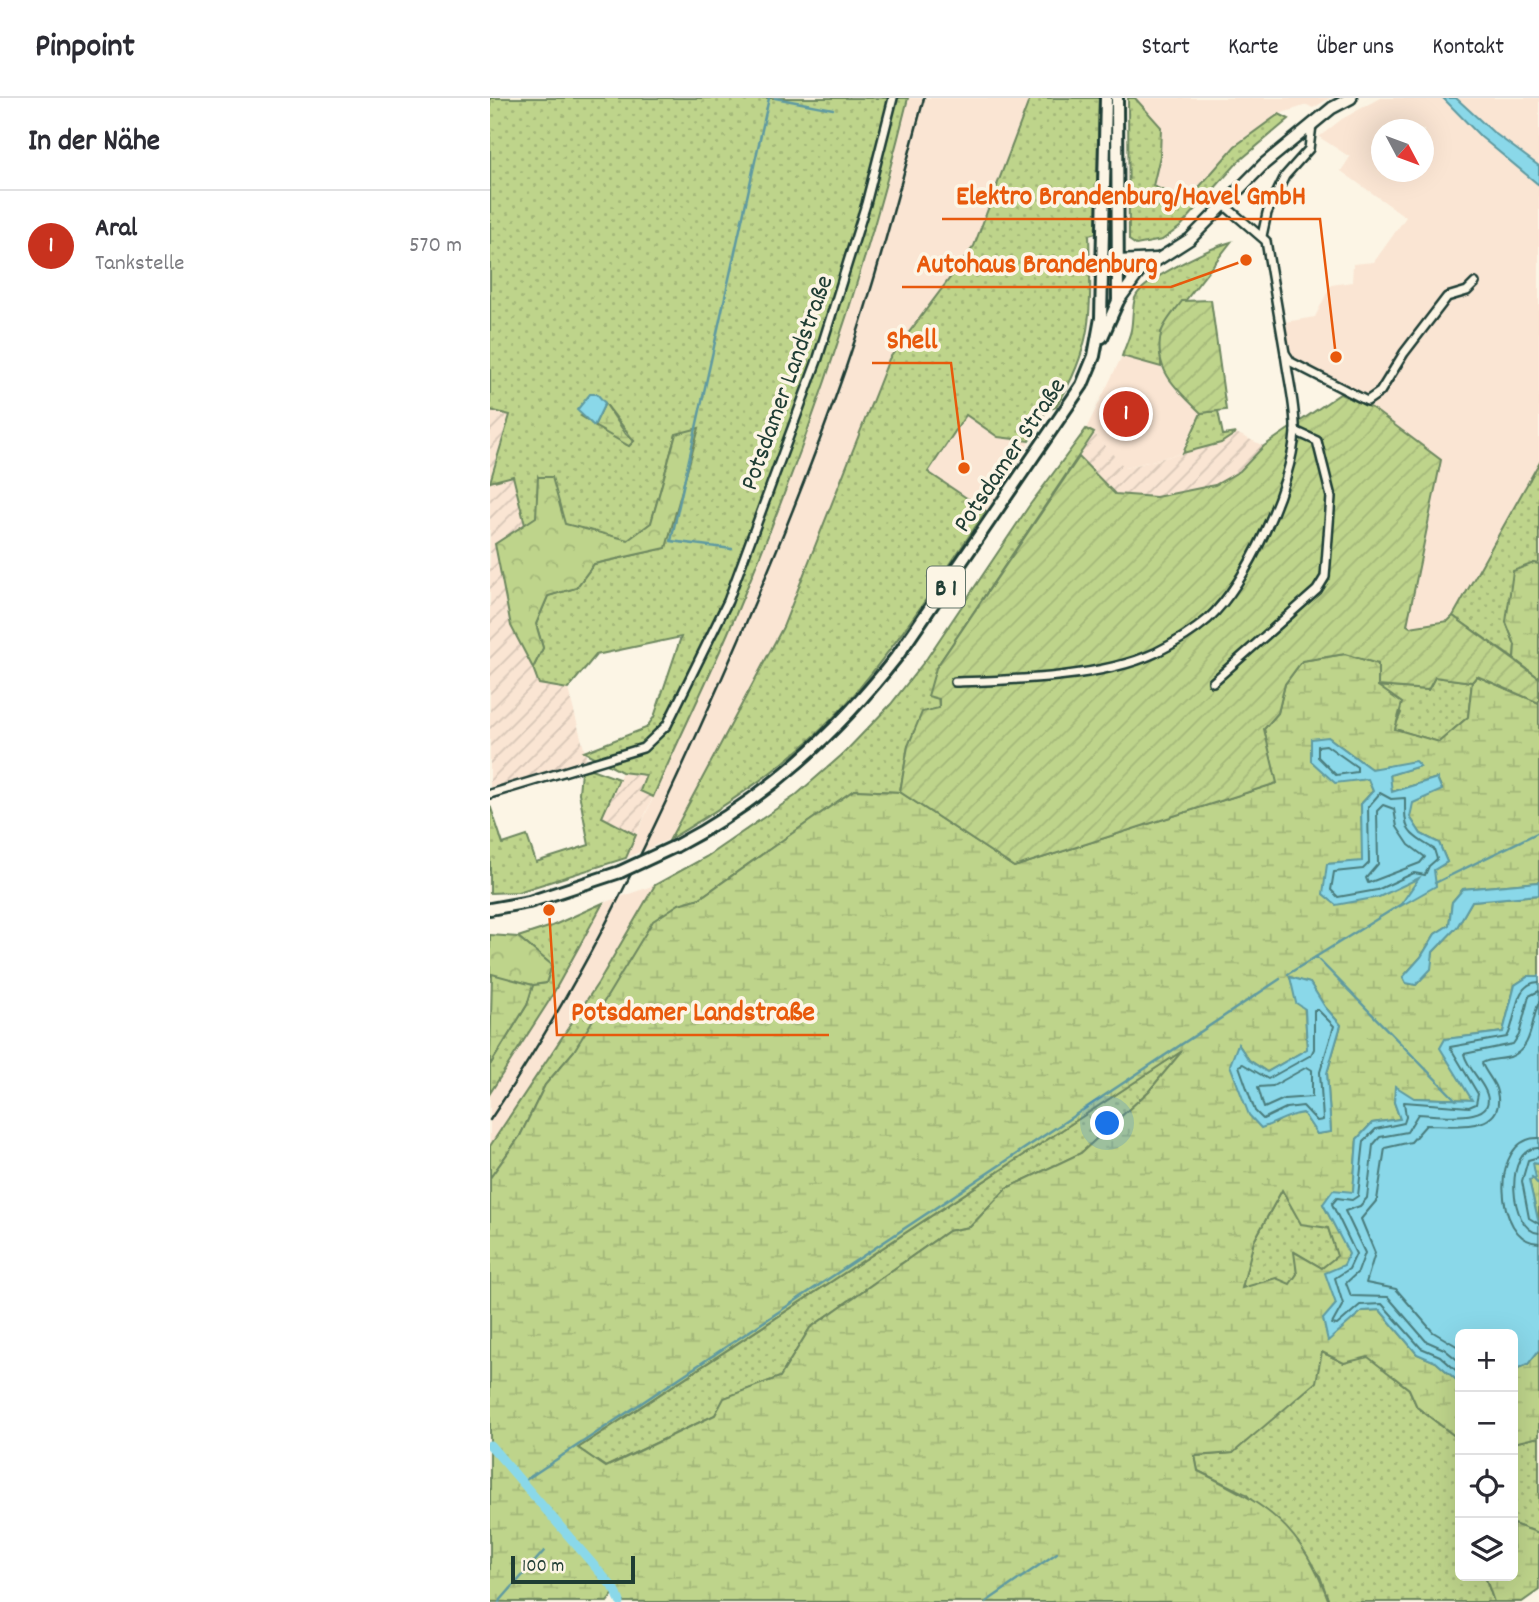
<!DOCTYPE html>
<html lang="de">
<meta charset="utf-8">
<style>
body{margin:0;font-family:Dekko,sans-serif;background:#f2f2f3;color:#2b2b33}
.controls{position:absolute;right:21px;bottom:21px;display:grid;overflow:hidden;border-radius:10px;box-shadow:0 7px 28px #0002}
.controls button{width:63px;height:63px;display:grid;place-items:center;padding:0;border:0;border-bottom:2px solid #e1e1e2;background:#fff;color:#2b2b33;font:35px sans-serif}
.compass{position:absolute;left:881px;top:21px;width:63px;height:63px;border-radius:50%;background:#fff;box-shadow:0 7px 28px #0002;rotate:131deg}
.scale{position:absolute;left:21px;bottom:18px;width:124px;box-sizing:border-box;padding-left:7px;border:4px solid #1f3d34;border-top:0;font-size:19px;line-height:24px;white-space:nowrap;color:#1f3d34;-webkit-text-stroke:5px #fcf5e5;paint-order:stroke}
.you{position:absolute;left:618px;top:1026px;width:24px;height:24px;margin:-18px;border:5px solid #fff;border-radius:50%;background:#1a73e8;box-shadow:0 0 0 10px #1a73e833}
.badge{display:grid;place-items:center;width:46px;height:46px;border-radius:50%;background:#c8321e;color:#fff;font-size:23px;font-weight:700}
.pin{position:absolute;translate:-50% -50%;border:4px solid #fff;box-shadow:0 2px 7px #0006}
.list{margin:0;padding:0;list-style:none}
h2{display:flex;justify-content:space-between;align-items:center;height:91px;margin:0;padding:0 28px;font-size:30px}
h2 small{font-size:23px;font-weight:400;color:#7c7c81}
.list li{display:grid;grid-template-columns:46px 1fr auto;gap:21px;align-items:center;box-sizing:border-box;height:112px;padding:0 28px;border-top:2px solid #e1e1e2}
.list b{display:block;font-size:26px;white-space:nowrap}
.list p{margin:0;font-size:23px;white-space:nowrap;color:#7c7c81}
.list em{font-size:23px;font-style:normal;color:#7c7c81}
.icon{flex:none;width:38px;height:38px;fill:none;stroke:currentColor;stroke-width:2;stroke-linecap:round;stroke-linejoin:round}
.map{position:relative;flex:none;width:1049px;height:1504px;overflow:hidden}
header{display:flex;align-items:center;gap:42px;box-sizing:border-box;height:98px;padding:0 35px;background:#fff;border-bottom:2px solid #e1e1e2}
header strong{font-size:33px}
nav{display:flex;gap:38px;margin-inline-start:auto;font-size:24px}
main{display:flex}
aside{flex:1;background:#fff}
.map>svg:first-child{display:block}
.built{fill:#fae5d3;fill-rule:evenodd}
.industrial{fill:url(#industrial-furrows)}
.grass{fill:url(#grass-dots);stroke:#6e8860;stroke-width:2;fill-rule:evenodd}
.forest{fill:url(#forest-crowns);stroke:#6e8860;stroke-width:2}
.wetland{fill:url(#wetland-marsh);stroke:#6e8860;stroke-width:2;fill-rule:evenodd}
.garden{fill:url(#garden-furrows);stroke:#6e8860;stroke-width:2}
.water{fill:#8ad8e9;stroke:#5f9aa1;stroke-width:2}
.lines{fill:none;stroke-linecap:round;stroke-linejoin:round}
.shore{stroke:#4a7b7c;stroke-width:2}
.stream{stroke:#5f9aa1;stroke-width:2.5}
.canal{stroke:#8ad8e9;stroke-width:9}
.street-casing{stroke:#1f3d34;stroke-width:12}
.secondary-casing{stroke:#1f3d34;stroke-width:15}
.primary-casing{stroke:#1f3d34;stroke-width:16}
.street{stroke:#fcf5e5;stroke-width:7}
.secondary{stroke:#fcf5e5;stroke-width:10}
.primary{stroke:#fcf5e5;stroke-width:10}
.rail{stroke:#1f3d34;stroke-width:2.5}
.primary-bridge-casing{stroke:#1f3d34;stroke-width:16;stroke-linecap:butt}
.primary-bridge{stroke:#fcf5e5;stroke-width:10}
.labels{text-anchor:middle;stroke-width:7;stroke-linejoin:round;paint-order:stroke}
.shield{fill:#fcf5e5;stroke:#617469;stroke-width:2}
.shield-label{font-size:24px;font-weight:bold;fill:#1f3d34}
.street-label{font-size:26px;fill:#1f3d34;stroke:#fcf5e5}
.leader{fill:none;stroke:#e8590c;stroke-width:2.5}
.callout-dot{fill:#e8590c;stroke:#fcf5e5;stroke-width:2.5}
.callout-label{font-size:28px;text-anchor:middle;font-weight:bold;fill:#e8590c;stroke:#fcf5e5;stroke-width:7;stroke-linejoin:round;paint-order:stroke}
</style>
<header>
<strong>Pinpoint</strong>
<nav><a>Start</a><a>Karte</a><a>Über uns</a><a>Kontakt</a></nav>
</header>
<main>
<aside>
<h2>In der Nähe<small></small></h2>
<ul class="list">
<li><span class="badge">1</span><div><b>Aral</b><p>Tankstelle</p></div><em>570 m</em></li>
</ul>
</aside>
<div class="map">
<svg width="1049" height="1504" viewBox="0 0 1049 1504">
<defs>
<pattern id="industrial-furrows" width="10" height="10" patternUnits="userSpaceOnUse" patternTransform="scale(1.75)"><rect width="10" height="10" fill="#fae5d3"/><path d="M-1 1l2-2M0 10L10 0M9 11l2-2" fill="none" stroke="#d6c5b6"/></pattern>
<pattern id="grass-dots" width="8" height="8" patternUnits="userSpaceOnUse" patternTransform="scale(1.75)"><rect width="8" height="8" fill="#bed48b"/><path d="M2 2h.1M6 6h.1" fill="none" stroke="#a3b779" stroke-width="1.8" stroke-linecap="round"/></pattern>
<pattern id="forest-crowns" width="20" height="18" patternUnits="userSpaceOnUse" patternTransform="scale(1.75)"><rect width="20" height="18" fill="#bed48b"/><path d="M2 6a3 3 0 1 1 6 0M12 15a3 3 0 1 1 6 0" fill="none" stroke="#a3b779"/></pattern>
<pattern id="wetland-marsh" width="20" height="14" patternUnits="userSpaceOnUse" patternTransform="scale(1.75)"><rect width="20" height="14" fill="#bed48b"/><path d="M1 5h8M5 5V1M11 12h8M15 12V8" fill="none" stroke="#a3b779"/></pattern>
<pattern id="garden-furrows" width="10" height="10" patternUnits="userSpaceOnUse" patternTransform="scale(1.75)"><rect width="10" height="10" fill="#bed48b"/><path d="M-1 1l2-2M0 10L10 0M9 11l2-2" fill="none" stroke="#a3b779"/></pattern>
</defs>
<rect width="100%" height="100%" fill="#fcf5e5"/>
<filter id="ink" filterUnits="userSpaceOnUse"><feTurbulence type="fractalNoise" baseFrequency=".0143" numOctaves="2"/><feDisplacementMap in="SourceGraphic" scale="14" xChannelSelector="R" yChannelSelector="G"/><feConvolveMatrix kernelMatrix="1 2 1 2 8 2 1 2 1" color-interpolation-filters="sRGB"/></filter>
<g filter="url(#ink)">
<!-- built -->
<g class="built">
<polygon points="418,0 540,0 484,148 399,261 293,529 220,667 180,741 136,760 246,516 330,297 387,119"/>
<polygon points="645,0 840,0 823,10 817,7 789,16 745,48 698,103 663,88 670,58 670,29"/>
<path d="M890,0H953L991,39L1049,87V365L963,518L959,523L919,529L917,527L951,362L882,310L804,271L795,224L825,219L841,187L862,184L863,166L884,164L916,119L851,73L860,59L829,39L852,21ZM892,32H934V74H892Z"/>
<polygon points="966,0 1049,0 1049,68 1003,34"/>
<polygon points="632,258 671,269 684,289 711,315 692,355 634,370 604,335 596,331"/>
<polygon points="476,316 508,339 539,343 536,352 496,413 438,374"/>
<polygon points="165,787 109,885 0,1048 0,995 59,903 113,805"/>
</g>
<!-- industrial -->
<g class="industrial">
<polygon points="0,312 20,316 0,381"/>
<polygon points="604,335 635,370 731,345 746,335 774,348 750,373 726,387 666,399 625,396 589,359"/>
<polygon points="23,378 35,427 5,446 49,586 78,591 97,662 0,692 0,384"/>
<polygon points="132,674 157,677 151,692 163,699 146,737 112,719"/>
</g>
<!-- grass -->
<g class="grass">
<path d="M0,0H418C375,176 316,350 246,516C220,578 190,638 163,699L150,693L156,677L132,674L94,654L156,630L164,619L191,539L106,557L78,591L49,586L43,570L53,550L46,526L58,498L86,490L104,466L176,450L186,336L161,425L138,443L74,426L48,379L47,419L35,427L23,378L0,384L20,317L0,312ZM115,305L144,343L139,348L91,318Z"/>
<path d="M540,0H609L606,135L599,137C601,209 605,246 566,309L556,313L539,343L508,339L476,317L438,374L496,413C455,474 415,535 368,592C317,654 249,700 180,741L293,529L399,261L484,148Z"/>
<polygon points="638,0 645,0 671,29 670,58 663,88 697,103 745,48 789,16 799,21 748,64 690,129 672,142 646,147 639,142"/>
<path d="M741,144L671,234V269L632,258C635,249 639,241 641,232C643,222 642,210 645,200C651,182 723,149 741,144Z"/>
<polygon points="728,313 733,337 746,335 731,345 693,355 711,315"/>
<polygon points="596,331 604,335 446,570 449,610 418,648 410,694 364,692 210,800 189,806 84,953 55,987 30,1038 0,1080 0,1048 108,885 165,787 216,759 305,698 353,656 401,606 437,560 539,408"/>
<polygon points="1049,365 1049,466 1043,465 1016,524 1025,547 1024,561 963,518"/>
<polygon points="945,579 982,584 978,619 949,644 904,631 911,615 888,588 938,592"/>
<polygon points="101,671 129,681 112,719 146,737 136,760 28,794 0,795 0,707 13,746 37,738 46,764 99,747 89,695 91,673"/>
<polygon points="113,805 59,903 0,995 0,967 37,907 43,887 56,885 62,867 28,839 62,828"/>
<polygon points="695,951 659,993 591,1055 517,1090 480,1129 458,1133 320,1230 290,1279 235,1300 225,1317 115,1369 88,1350"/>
<polygon points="792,1092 838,1130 848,1158 832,1170 805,1154 807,1176 800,1187 751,1190 764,1143"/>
<polygon points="832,1254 854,1265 878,1258 919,1291 927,1309 970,1342 970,1478 995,1478 1004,1504 839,1504 830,1478 756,1396 708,1373 705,1358 743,1355"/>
<polygon points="1049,1339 1049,1435 1023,1426 1023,1345"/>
</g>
<!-- forest -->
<g class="forest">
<polygon points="209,330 176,450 104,466 86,490 58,498 46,526 53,550 43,570 21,528 5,446 46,419 48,379 62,379 75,426 138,442 161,425 186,336"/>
<polygon points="0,837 28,839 62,867 56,885 43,887 0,878"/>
</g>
<!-- wetland -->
<g class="wetland">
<polygon points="115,305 136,336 144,343 139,348 104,328"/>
<polygon points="1044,465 1049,466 1049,580 1024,561 1025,547 1016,524 1023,473"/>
<path d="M855,556L889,566L888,588L912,605L905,631L949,644L978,619L982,584L987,578L1049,605V784L973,791L962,804L959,827L945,836L931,859L913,879L916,885L926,887L940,871L943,854L967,829L982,803L1049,797V878H1039L1025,887L1013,934L956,941L983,1002L924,1000L904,1004L910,1021L882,1025L867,1041L863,1095L833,1106L860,1156L854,1167L838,1242L872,1213L890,1212L927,1256L946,1264L970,1285V1342L927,1309L919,1291L878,1259L854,1265L832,1254L826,1284L743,1355L705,1358L708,1373C778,1407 812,1429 839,1504H130L125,1494L117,1504H0V1080L30,1038L55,987L84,953L163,823L189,806L210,800L364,692L410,694L524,769L786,685L774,631L788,615L795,586L812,563ZM838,639L881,671L929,668L899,677L902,694L947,680L952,691L922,705L920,719L931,736L949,745L957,764L944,772L911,807L931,779L920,783L837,766L873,764L871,706L883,693L878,681ZM800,880L820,885L835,909L851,927L837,975L841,1034L827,1036L814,1015L797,1016L785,1026L748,946L759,962L777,974L817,951L815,911ZM692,953L659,993L591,1055L517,1090L480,1129L458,1133L320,1230L290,1279L234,1300L225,1317L116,1369L88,1350ZM792,1092L811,1126L838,1130L847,1158L832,1170L804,1154L807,1176L800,1186L786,1180L752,1190L764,1143Z"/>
<polygon points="2,876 43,887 37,907 0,967"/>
<polygon points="1043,1065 1049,1066 1049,1126 1039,1082"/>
<polygon points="1049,1252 1049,1339 1023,1345 1023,1272 1038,1266"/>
<polygon points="1023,1426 1049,1435 1049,1492 1032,1504 1004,1504 995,1478 1023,1478"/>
</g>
<!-- garden -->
<g class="garden">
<path d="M721,202L736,312L711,315C687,292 663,272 671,236C673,225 686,212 692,203Z"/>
<polygon points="850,296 882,310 951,362 917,527 920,529 958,523 963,518 1049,580 1049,605 987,578 982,584 945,579 938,592 888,588 888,566 855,556 812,563 795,586 788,615 774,631 787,685 524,769 410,694 418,648 432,614 449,610 449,601 438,598 446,570 589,359 625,396 666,399 725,387 750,373 774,348"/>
</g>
<!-- water -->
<g class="water">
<polygon points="953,0 966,0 1003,34 1049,68 1049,87 991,39"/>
<polygon points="100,296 107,296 115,305 104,328 87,312"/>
<polygon points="838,639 881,671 925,663 930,668 900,677 902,694 947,680 952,692 923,705 920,719 931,736 949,745 957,764 944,772 946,788 909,809 929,780 889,799 846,807 833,796 837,766 872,763 871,706 883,693 878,681 845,685 821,663 821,641"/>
<polygon points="1049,784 1049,797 982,803 967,829 943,854 941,871 926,887 916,885 913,879 931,859 945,836 959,827 962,804 973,791"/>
<polygon points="1039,878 1049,878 1049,1066 1043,1065 1046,1080 1039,1082 1049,1126 1049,1252 1038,1266 1023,1272 1023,1236 970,1236 970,1285 946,1264 927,1256 890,1212 872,1213 838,1243 833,1221 846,1206 835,1175 854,1167 859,1156 833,1106 843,1092 863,1094 867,1041 882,1025 910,1021 904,1004 905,988 924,1000 982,1002 950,950 955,941 1013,934 1025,887"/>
<path d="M800,879L820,885L835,909L851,927L837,975L841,1034L827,1036L813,1015C797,1017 787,1025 771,1030L759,1017L740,967L748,946L759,962L777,974L817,951L815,911L806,905Z"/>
</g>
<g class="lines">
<!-- shore -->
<g class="shore">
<polygon points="836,647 867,669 867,674 846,677 828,659 828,648"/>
<path d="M890,695L901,701L915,700C915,731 914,734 944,751L947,761L939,768L935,777L924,775L887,792L848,799L841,792L844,774L873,771L879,765L878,709Z"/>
<polygon points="893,707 904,711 907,729 919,747 935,759 930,765 878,785 876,780 888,766 887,713"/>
<polygon points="824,912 828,912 844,928 830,974 833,1022 827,1023 813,1008 796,1010 773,1021 765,1013 749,968 753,966 778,981 821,957 824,951"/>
<polygon points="817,969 822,972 822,999 794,1001 774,1010 768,989 783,988"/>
<path d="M1049,1040C999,1038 1004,1144 1049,1145"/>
<path d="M1049,1050C1013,1048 1019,1133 1049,1135"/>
<polyline points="1049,1059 1038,1062 1032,1083 1039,1120 1049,1126"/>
<path d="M970,1250L943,1234L906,1191L876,1185L885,1155L871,1121L887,1102L895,1050L921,1044L936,1027C960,1027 1017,1036 1007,994C1005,983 995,975 992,965C1001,960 1011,962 1020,959C1043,951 1041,922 1049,904"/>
<path d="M970,1264L954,1251L936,1243L898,1199L861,1198L856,1185L868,1174L875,1155L855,1113L870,1108L877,1100L883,1047L890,1039L917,1034L928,1016C945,1016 1015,1028 994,990C988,979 977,968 974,956L1023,946L1029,937L1039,898L1049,893"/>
<path d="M970,1276L950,1258L931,1250L892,1206L870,1207L847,1227L842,1226L853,1206L845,1180L859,1171L866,1156L842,1106L847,1100L862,1102L868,1098L874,1043L886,1031L914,1025L916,1019L914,1004L979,1009L986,1006L988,996L960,949L1017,939C1028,922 1022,885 1049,884"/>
</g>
<!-- stream -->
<g class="stream">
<polyline points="285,0 343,11"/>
<polyline points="242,451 181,443 279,0"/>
<polyline points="945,785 1049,734"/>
<polyline points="826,859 966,1002"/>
<polyline points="798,876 913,805"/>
<polyline points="1042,1079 1049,1087"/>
<polyline points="34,1383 790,881"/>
<polyline points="9,1504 54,1453"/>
<polyline points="496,1504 567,1455"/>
</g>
<!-- canal -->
<polyline class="canal" points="0,1347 126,1493 130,1504"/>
<!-- street casing -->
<g class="street-casing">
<g id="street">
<polyline points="733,106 776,143 795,255 801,264 877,303 890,294 914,255 957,199 977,193 985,185"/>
<polyline points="772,138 777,115 795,78 819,51 822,27"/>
<path d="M465,584C523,582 612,580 665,555C683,546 703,534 718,521C757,486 802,386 805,334C806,309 798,280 795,255"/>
<polyline points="723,584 827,492 835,479 841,399 827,343 805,333"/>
<polyline points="0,696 153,650 177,627 238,503 328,260 376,106 403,0"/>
</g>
</g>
<!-- secondary casing -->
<g class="secondary-casing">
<g id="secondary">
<polyline points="628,163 666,161"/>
<polyline points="628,203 650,173 700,141 774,66 842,10 861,0"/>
</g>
</g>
<!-- primary casing -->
<g class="primary-casing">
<g id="primary">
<polyline points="612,239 628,203 627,0"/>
<path d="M186,748C276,701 346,636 408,557L592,287L604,258L611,220L616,0"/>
<polyline points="0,811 39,804 130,774"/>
</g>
</g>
<!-- street -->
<use href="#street" class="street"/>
<!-- secondary -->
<use href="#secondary" class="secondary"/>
<!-- primary -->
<use href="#primary" class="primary"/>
<!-- rail -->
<path class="rail" d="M0,1022C84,897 149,765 211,627C264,510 314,391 356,269C386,181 410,90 434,0"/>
<!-- primary-bridge casing -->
<g class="primary-bridge-casing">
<polyline id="primary-bridge" points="130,774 186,748"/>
</g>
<!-- primary-bridge -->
<use href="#primary-bridge" class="primary-bridge"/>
</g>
</g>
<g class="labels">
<!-- shield labels -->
<rect class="shield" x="437" y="468.5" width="38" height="41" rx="5"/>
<g class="shield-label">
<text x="456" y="497">B 1</text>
</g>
<!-- street labels -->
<g class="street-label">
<text transform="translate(295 284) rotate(-70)" y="9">Potsdamer Landstraße</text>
<text transform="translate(518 356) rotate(-56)" y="9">Potsdamer Straße</text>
</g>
</g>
<!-- callouts -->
<path class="leader" d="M846 259L830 121H452M756 162L681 189H412M474 370L461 265H382M59 812L67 937H339"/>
<g class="callout-dot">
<circle cx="846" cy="259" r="7"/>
<circle cx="756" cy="162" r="7"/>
<circle cx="474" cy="370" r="7"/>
<circle cx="59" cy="812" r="7"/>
</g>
<g class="callout-label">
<text x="641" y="106">Elektro Brandenburg/Havel GmbH</text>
<text x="547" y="174">Autohaus Brandenburg</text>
<text x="422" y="250">Shell</text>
<text x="203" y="922">Potsdamer Landstraße</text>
</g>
</svg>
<div class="controls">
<button>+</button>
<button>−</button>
<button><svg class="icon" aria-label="locate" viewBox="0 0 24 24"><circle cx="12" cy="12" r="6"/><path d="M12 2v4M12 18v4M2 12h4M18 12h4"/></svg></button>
<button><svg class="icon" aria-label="layers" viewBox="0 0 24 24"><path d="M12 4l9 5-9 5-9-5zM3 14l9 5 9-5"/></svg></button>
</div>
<svg class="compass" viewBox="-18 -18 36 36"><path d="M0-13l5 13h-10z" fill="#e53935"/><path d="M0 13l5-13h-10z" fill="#7c7c81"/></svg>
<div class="scale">100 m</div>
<div class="you"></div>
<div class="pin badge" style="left:636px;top:316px">1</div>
</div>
</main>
